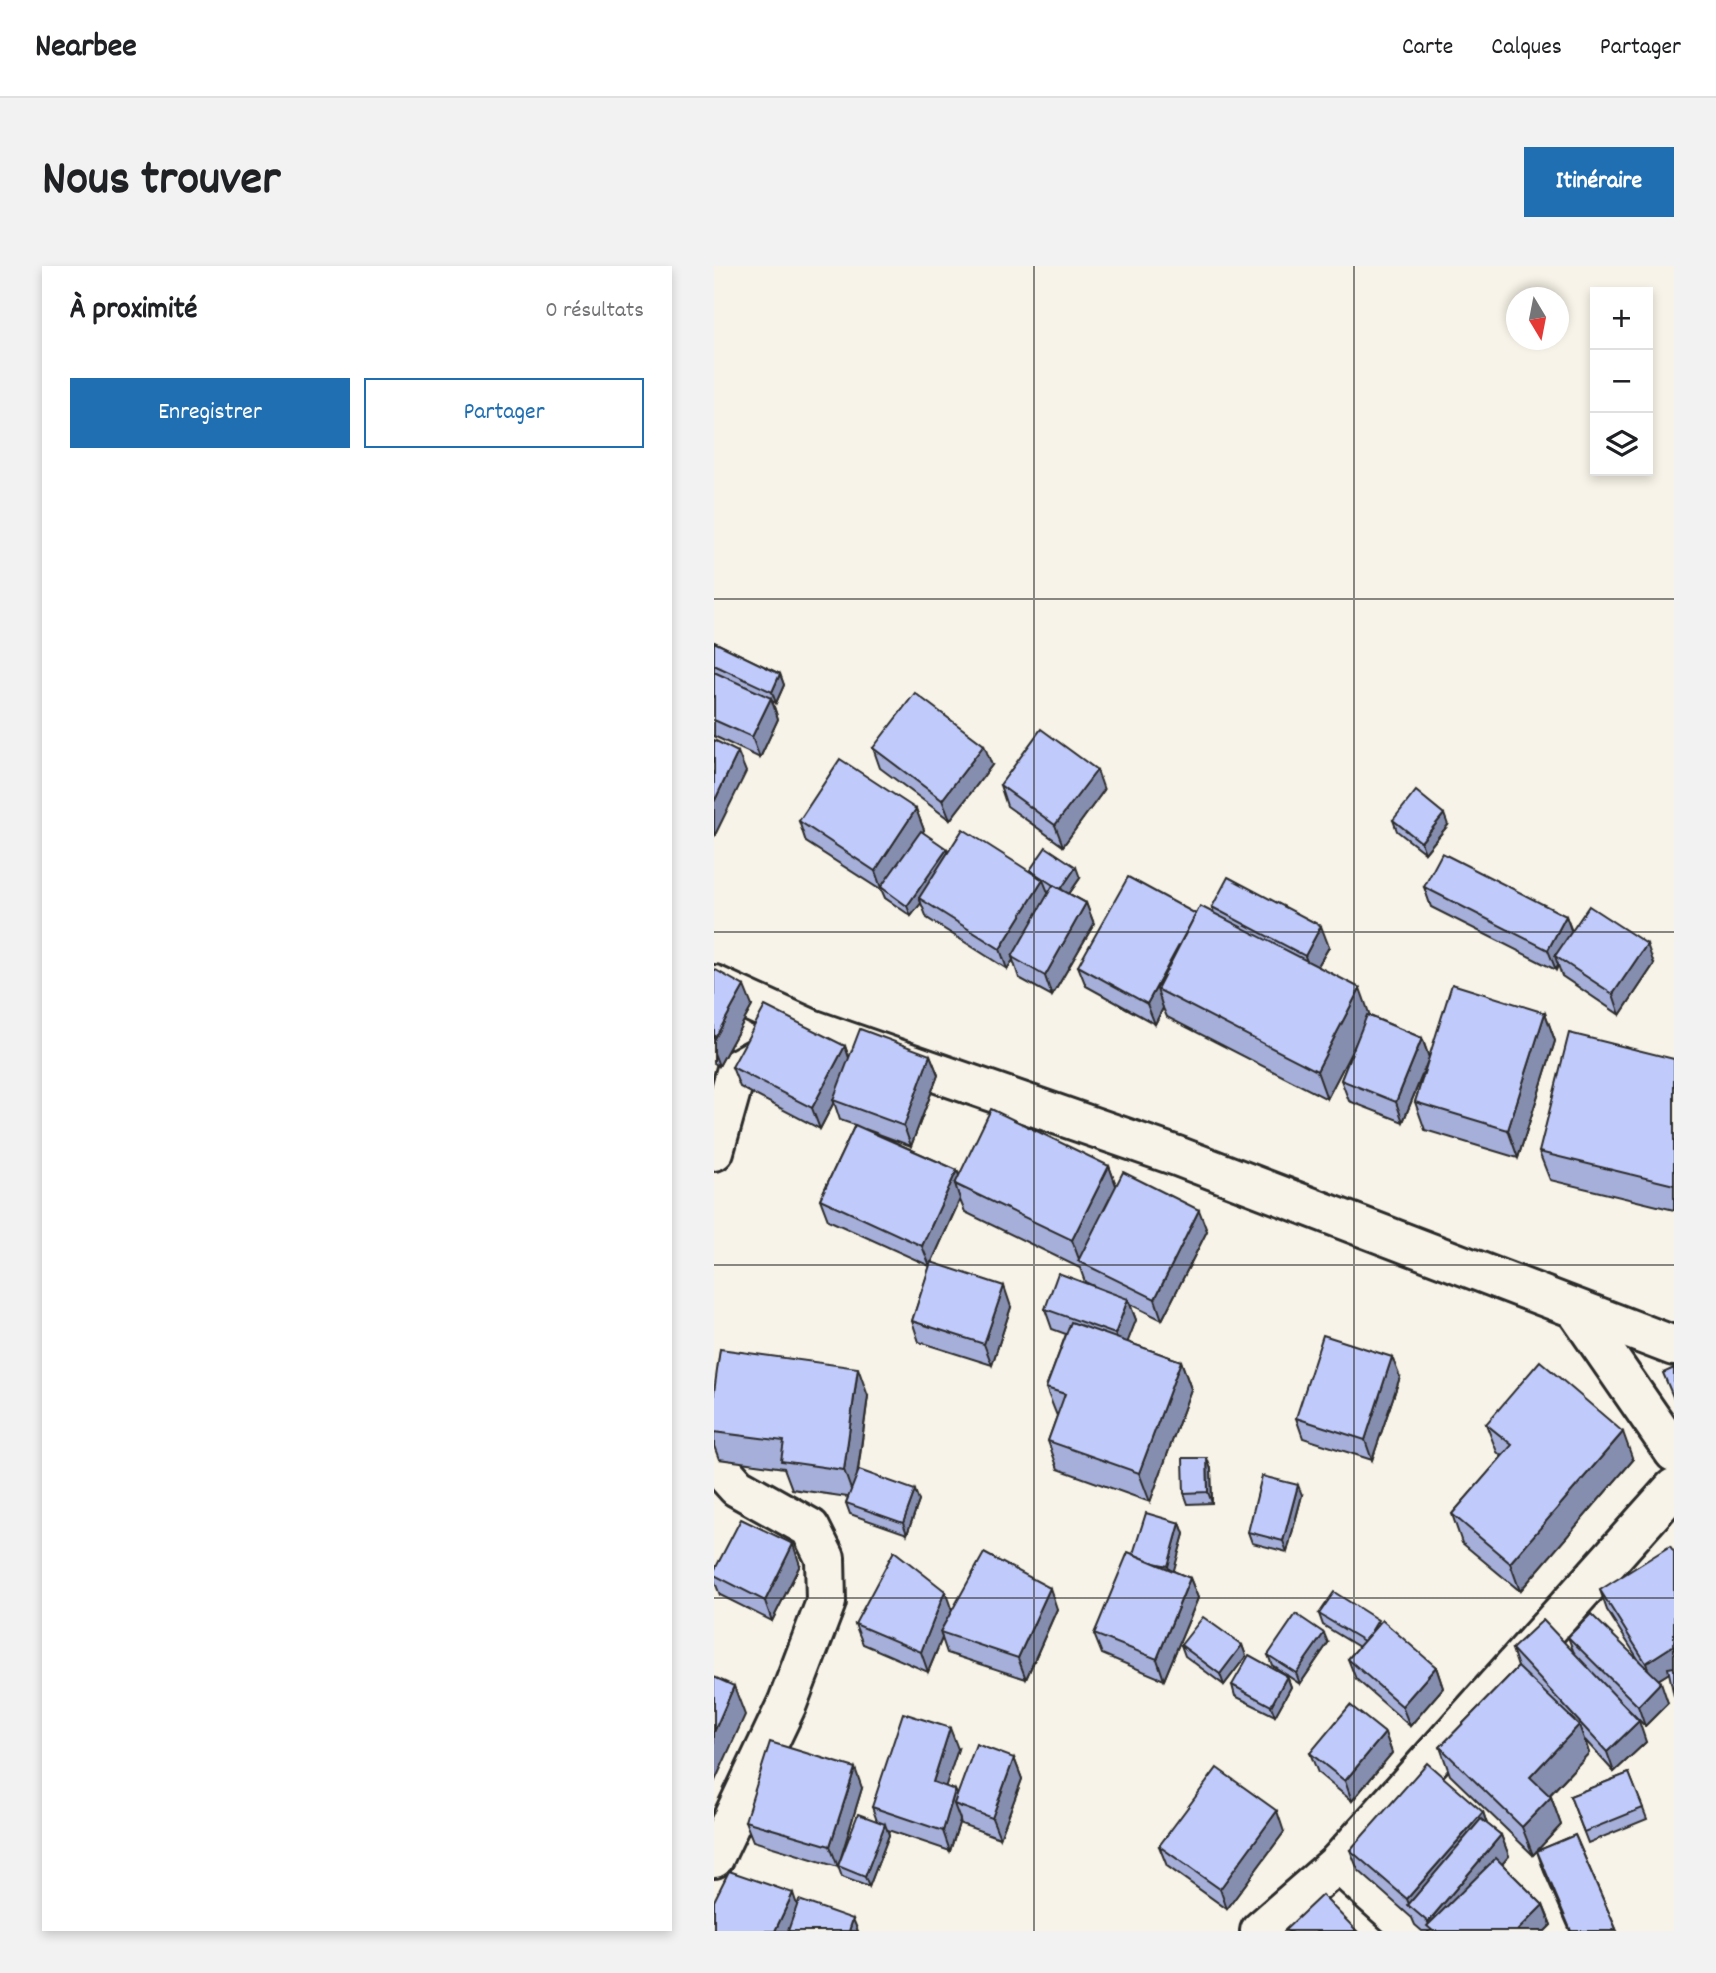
<!DOCTYPE html>
<html lang="fr">
<meta charset="utf-8">
<style>
body{margin:0;font-family:Dekko,sans-serif;background:#f2f2f2;color:#202124}
.controls{position:absolute;right:21px;top:21px;display:grid;overflow:hidden;border-radius:0px;box-shadow:0 4px 10px #0003}
.controls button{width:63px;height:63px;display:grid;place-items:center;padding:0;border:0;border-bottom:2px solid #e0e0e0;background:#fff;color:#202124;font:35px sans-serif}
.compass{position:absolute;left:792px;top:21px;width:63px;height:63px;border-radius:50%;background:#fff;box-shadow:0 4px 10px #0003;rotate:170deg}
.list{margin:0;padding:0;list-style:none}
h2{display:flex;justify-content:space-between;align-items:center;height:91px;margin:0;padding:0 28px;font-size:30px}
h2 small{font-size:23px;font-weight:400;color:#757577}
.actions{display:flex;gap:14px;padding:21px 28px}
.actions a{flex:1;padding:16px 0;border:2px solid #1f6fb2;border-radius:0px;text-align:center;font-size:24px;color:#1f6fb2}
.actions .main{background:#1f6fb2;color:#fff}
.icon{flex:none;width:38px;height:38px;fill:none;stroke:currentColor;stroke-width:2;stroke-linecap:round;stroke-linejoin:round}
.map{position:relative;flex:none;width:960px;height:1665px;overflow:hidden;border-radius:0px}
header{display:flex;align-items:center;gap:42px;box-sizing:border-box;height:98px;padding:0 35px;background:#fff;border-bottom:2px solid #e0e0e0}
header strong{font-size:33px}
nav{display:flex;gap:38px;margin-inline-start:auto;font-size:24px}
.intro{display:flex;align-items:center;justify-content:space-between;box-sizing:border-box;height:168px;padding:0 42px}
h1{margin:0;font-size:49px}
.button{padding:18px 32px;border-radius:0px;background:#1f6fb2;color:#fff;font-size:24px;font-weight:700}
main{display:flex;gap:42px;padding:0 42px}
aside{flex:1;background:#fff;border-radius:0px;box-shadow:0 4px 10px #0003}
.map>svg:first-child{display:block}
.lines{fill:none;stroke-linecap:round;stroke-linejoin:round}
.street-casing{stroke:#2b2b2b;stroke-width:44}
.secondary-casing{stroke:#2b2b2b;stroke-width:44}
.street{stroke:#f7f3e8;stroke-width:38}
.secondary{stroke:#f7f3e8;stroke-width:38}
.wall{fill:#a5afd9;stroke:#2b2b2b;stroke-width:2}
.shaded-wall{fill:#868eb0;stroke:#2b2b2b;stroke-width:2}
.building{fill:#c0cbfc;stroke:#2b2b2b;stroke-width:2}
.grid{fill:none;stroke:#2b2b2b;stroke-width:2;stroke-opacity:0.55}
</style>
<header>
<strong>Nearbee</strong>
<nav><a>Carte</a><a>Calques</a><a>Partager</a></nav>
</header>
<div class="intro"><h1>Nous trouver</h1><a class="button">Itinéraire</a></div>
<main>
<aside>
<h2>À proximité<small>0 résultats</small></h2>
<ul class="list">
</ul>
<div class="actions"><a class="main">Enregistrer</a><a>Partager</a></div>
</aside>
<div class="map">
<svg width="960" height="1665" viewBox="0 0 960 1665">
<rect width="100%" height="100%" fill="#f7f3e8"/>
<filter id="ink" filterUnits="userSpaceOnUse"><feTurbulence type="fractalNoise" baseFrequency=".0143" numOctaves="2"/><feDisplacementMap in="SourceGraphic" scale="14" xChannelSelector="R" yChannelSelector="G"/><feConvolveMatrix kernelMatrix="1 2 1 2 8 2 1 2 1" color-interpolation-filters="sRGB"/></filter>
<g filter="url(#ink)">
<g class="lines">
<!-- street casing -->
<g class="street-casing">
<g id="street">
<polyline points="0,885 23,803 63,781"/>
<polyline points="862,1044 960,1186"/>
<polyline points="0,1195 23,1221 96,1262 111,1292 112,1336 73,1438 0,1592"/>
<polyline points="624,1597 693,1659 694,1665"/>
<polyline points="546,1665 624,1597 960,1222"/>
</g>
</g>
<!-- secondary casing -->
<g class="secondary-casing">
<polyline id="secondary" points="0,719 97,763 463,890 960,1080"/>
</g>
<!-- street -->
<use href="#street" class="street"/>
<!-- secondary -->
<use href="#secondary" class="secondary"/>
</g>
<!-- wall -->
<g class="wall">
<polygon points="0,376 66,408 70,419 62,437 58,435 64,453 46,492 0,470"/>
<polygon points="159,482 278,499 236,554 166,502"/>
<polygon points="286,519 390,524 349,580 293,540"/>
<polygon points="202,543 210,564 208,566 234,586 316,606 366,612 355,628 372,637 380,658 338,730 305,712 299,694 293,703 213,652 207,637 197,650 171,632 168,625 92,576 85,555"/>
<polygon points="679,554 734,559 711,587 683,565"/>
<polygon points="710,621 852,650 858,665 940,698 906,749 848,710 844,699 842,704 717,641"/>
<polygon points="498,641 615,681 604,700 656,750 708,772 715,791 831,747 841,775 804,892 711,864 701,836 714,795 689,856 635,835 627,814 642,776 613,833 453,751 449,742 441,758 372,720 364,700 482,648 500,647"/>
<polygon points="0,703 38,740 5,800 0,797"/>
<polygon points="131,780 135,791 216,789 224,809 197,880 151,863 243,904 245,910 395,900 402,919 493,965 448,1054 416,1038 422,1054 413,1076 467,1095 477,1123 436,1236 344,1203 334,1175 343,1150 332,1122 352,1068 338,1063 331,1043 386,1023 371,1016 366,1002 251,946 246,934 217,997 297,1041 278,1099 205,1076 198,1055 216,1000 114,954 106,933 141,859 126,854 120,836 106,863 26,821 18,801"/>
<polygon points="960,793 960,944 836,914 825,886"/>
<polygon points="686,1111 658,1194 589,1172 582,1152"/>
<polygon points="0,1126 154,1130 144,1205 205,1235 193,1268 136,1248 132,1237 134,1231 78,1223 70,1202 5,1193 0,1180"/>
<polygon points="772,1158 919,1194 806,1325 748,1277 738,1248 788,1191 783,1186"/>
<polygon points="497,1203 498,1237 474,1238 470,1227"/>
<polygon points="588,1229 573,1286 538,1277 534,1266"/>
<polygon points="466,1257 470,1268 459,1305 476,1312 484,1332 450,1414 388,1388 380,1368 419,1288"/>
<polygon points="86,1299 58,1355 6,1329 0,1314 0,1305"/>
<polygon points="886,1324 955,1407 944,1414 954,1437 931,1460 902,1431 932,1476 900,1506 871,1474 875,1487 836,1529 837,1531 847,1559 819,1589 736,1509 726,1481 804,1401 798,1383 860,1387 854,1371 926,1396 893,1344"/>
<polygon points="343,1343 312,1413 233,1387 228,1372 214,1406 149,1378 141,1358 238,1344"/>
<polygon points="605,1348 666,1357 722,1401 729,1422 696,1460 642,1413 634,1393 645,1381 609,1359"/>
<polygon points="614,1377 586,1418 558,1399 554,1389"/>
<polygon points="467,1379 528,1379 532,1390 510,1419 471,1390"/>
<polygon points="573,1410 577,1421 561,1450 521,1430 518,1419"/>
<polygon points="671,1467 678,1487 638,1535 604,1507 596,1487"/>
<polygon points="244,1483 231,1521 241,1524 243,1529 300,1492 308,1513 286,1572 247,1558 246,1554 236,1585 174,1564 175,1569 155,1621 128,1611 124,1600 163,1555 158,1541"/>
<polygon points="915,1507 933,1553 874,1577 856,1530"/>
<polygon points="148,1522 124,1601 39,1575 31,1555"/>
<polygon points="769,1546 773,1558 787,1569 795,1590 788,1598 829,1639 837,1659 831,1665 708,1665 701,1659 698,1652 644,1604 636,1584"/>
<polygon points="570,1566 513,1643 453,1600 445,1580"/>
<polygon points="861,1569 903,1665 856,1665 830,1606 823,1585"/>
</g>
<!-- shaded-wall -->
<g class="shaded-wall">
<polygon points="66,408 70,419 62,437 58,426"/>
<polygon points="57,432 64,453 46,492 38,471"/>
<polygon points="270,479 278,499 236,554 228,534"/>
<polygon points="24,486 32,506 0,571 0,536"/>
<polygon points="383,504 390,524 349,580 341,559"/>
<polygon points="202,543 210,564 170,623 167,622 161,605"/>
<polygon points="730,548 734,559 711,587 707,576"/>
<polygon points="233,583 237,594 205,632 207,637 197,650 193,640"/>
<polygon points="362,601 366,612 350,635 346,624"/>
<polygon points="329,614 337,634 298,691 299,694 293,703 286,683"/>
<polygon points="372,637 380,658 338,730 331,710"/>
<polygon points="483,649 443,723 449,742 441,758 433,738"/>
<polygon points="852,650 859,670 841,690 844,699 842,704 834,684"/>
<polygon points="607,660 615,681 598,710 591,690"/>
<polygon points="933,678 940,698 906,749 899,728"/>
<polygon points="30,720 38,740 5,800 0,787 0,774"/>
<polygon points="646,722 656,750 613,833 603,805"/>
<polygon points="831,747 841,775 804,892 794,864"/>
<polygon points="708,772 715,792 689,856 682,836"/>
<polygon points="131,780 138,801 119,834 120,836 106,863 98,842"/>
<polygon points="216,789 224,809 197,880 190,860"/>
<polygon points="395,900 405,928 366,996 358,974"/>
<polygon points="243,904 249,922 241,918 246,933 216,1000 208,980"/>
<polygon points="485,944 493,965 448,1054 441,1033"/>
<polygon points="290,1020 297,1041 278,1099 270,1078"/>
<polygon points="414,1033 422,1054 409,1088 401,1068"/>
<polygon points="678,1091 686,1111 658,1194 651,1174"/>
<polygon points="467,1095 477,1123 436,1236 425,1207"/>
<polygon points="144,1102 154,1130 140,1232 130,1204"/>
<polygon points="909,1166 919,1194 806,1325 796,1297"/>
<polygon points="493,1192 497,1203 498,1237 494,1226"/>
<polygon points="584,1219 588,1229 573,1286 569,1275"/>
<polygon points="201,1224 205,1235 193,1268 189,1257"/>
<polygon points="466,1257 470,1268 458,1311 454,1300"/>
<polygon points="79,1278 86,1299 58,1355 51,1335"/>
<polygon points="476,1312 484,1332 450,1414 443,1393"/>
<polygon points="336,1322 343,1343 312,1413 304,1392"/>
<polygon points="231,1325 238,1345 226,1366 228,1372 214,1406 207,1386"/>
<polygon points="610,1367 614,1377 586,1418 582,1407"/>
<polygon points="528,1379 532,1390 510,1419 506,1408"/>
<polygon points="960,1379 960,1404 939,1417 932,1397"/>
<polygon points="722,1401 729,1422 696,1460 688,1440"/>
<polygon points="573,1410 577,1421 561,1450 557,1440"/>
<polygon points="947,1416 954,1437 931,1460 924,1440"/>
<polygon points="20,1420 31,1449 0,1517 0,1466"/>
<polygon points="925,1455 932,1476 900,1506 893,1486"/>
<polygon points="865,1459 875,1487 826,1539 816,1511"/>
<polygon points="236,1462 244,1483 226,1537 219,1516"/>
<polygon points="671,1467 678,1487 638,1535 631,1515"/>
<polygon points="300,1492 308,1513 286,1572 278,1552"/>
<polygon points="141,1502 148,1522 124,1601 116,1580"/>
<polygon points="241,1524 248,1541 240,1538 246,1554 236,1585 229,1565"/>
<polygon points="837,1531 847,1559 819,1589 808,1561"/>
<polygon points="563,1545 570,1566 513,1643 506,1623"/>
<polygon points="769,1546 776,1567 696,1641 693,1633"/>
<polygon points="171,1558 175,1569 155,1621 151,1611"/>
<polygon points="787,1569 795,1590 731,1665 716,1662 714,1656"/>
<polygon points="79,1627 86,1648 78,1665 61,1665"/>
<polygon points="829,1639 837,1659 831,1665 803,1665"/>
<polygon points="139,1653 144,1665 135,1665"/>
</g>
<!-- building -->
<g class="building">
<polygon points="0,376 66,408 58,426 0,399"/>
<polygon points="0,406 57,432 38,471 0,454"/>
<polygon points="201,427 270,479 228,534 159,482"/>
<polygon points="327,463 383,504 341,559 286,519"/>
<polygon points="0,474 24,486 0,536"/>
<polygon points="126,493 202,543 161,605 85,555"/>
<polygon points="702,525 730,548 707,576 679,554"/>
<polygon points="249,563 329,614 286,683 205,632"/>
<polygon points="207,565 233,583 193,640 167,621"/>
<polygon points="332,581 362,601 347,623 339,619 316,604"/>
<polygon points="728,587 852,650 834,684 710,621"/>
<polygon points="414,611 482,648 433,738 364,700"/>
<polygon points="514,611 607,660 591,690 498,641"/>
<polygon points="339,619 372,637 331,710 298,691"/>
<polygon points="486,640 646,722 603,805 443,723"/>
<polygon points="875,640 933,678 899,728 841,690"/>
<polygon points="0,703 30,720 0,774"/>
<polygon points="738,718 831,747 794,864 701,836"/>
<polygon points="51,740 131,780 98,842 18,801"/>
<polygon points="653,749 708,772 682,836 627,814"/>
<polygon points="146,763 216,789 190,860 119,834"/>
<polygon points="855,767 960,793 960,919 825,886"/>
<polygon points="277,843 395,900 358,974 241,918"/>
<polygon points="141,859 243,904 208,980 106,933"/>
<polygon points="409,906 485,944 441,1033 364,995"/>
<polygon points="217,996 290,1020 270,1078 198,1055"/>
<polygon points="344,1007 414,1033 401,1068 331,1043"/>
<polygon points="357,1056 467,1095 425,1207 334,1175 351,1128 332,1122"/>
<polygon points="609,1069 678,1091 651,1174 582,1152"/>
<polygon points="6,1083 144,1102 130,1204 67,1195 70,1175 0,1166 0,1126"/>
<polygon points="826,1095 909,1166 796,1297 738,1248 798,1179 772,1158"/>
<polygon points="960,1102 960,1133 949,1107"/>
<polygon points="469,1192 493,1192 494,1226 470,1227"/>
<polygon points="145,1204 201,1224 189,1257 132,1237"/>
<polygon points="548,1210 584,1219 569,1275 534,1266"/>
<polygon points="432,1247 466,1257 454,1300 440,1297 419,1288"/>
<polygon points="27,1253 79,1278 51,1335 0,1309 0,1305"/>
<polygon points="956,1280 960,1286 960,1379 932,1397 886,1324"/>
<polygon points="180,1285 231,1325 207,1386 141,1358"/>
<polygon points="414,1286 476,1312 443,1393 380,1368"/>
<polygon points="270,1287 336,1322 304,1392 226,1366"/>
<polygon points="620,1326 664,1354 655,1369 650,1375 605,1348"/>
<polygon points="582,1348 610,1367 582,1407 554,1389"/>
<polygon points="877,1348 947,1416 924,1440 854,1371"/>
<polygon points="489,1351 528,1379 506,1408 467,1379"/>
<polygon points="668,1354 722,1401 688,1440 634,1393"/>
<polygon points="829,1354 925,1455 893,1486 798,1383"/>
<polygon points="535,1389 573,1410 557,1440 518,1419"/>
<polygon points="804,1401 865,1459 816,1511 837,1531 808,1561 726,1481"/>
<polygon points="960,1401 960,1430 954,1402"/>
<polygon points="0,1411 20,1420 0,1466"/>
<polygon points="636,1439 671,1467 631,1515 596,1487"/>
<polygon points="189,1447 236,1462 219,1516 241,1524 229,1565 158,1541"/>
<polygon points="56,1476 141,1502 116,1580 31,1555"/>
<polygon points="262,1478 300,1492 278,1552 240,1538"/>
<polygon points="713,1497 769,1546 693,1633 636,1584"/>
<polygon points="503,1502 563,1545 506,1623 445,1580"/>
<polygon points="915,1507 929,1542 870,1566 856,1530"/>
<polygon points="144,1548 171,1558 151,1611 124,1600"/>
<polygon points="767,1553 787,1569 714,1656 694,1639"/>
<polygon points="861,1569 902,1663 897,1665 857,1665 823,1585"/>
<polygon points="782,1592 829,1639 803,1665 719,1665 713,1660"/>
<polygon points="15,1605 79,1627 61,1665 0,1665 0,1635"/>
<polygon points="608,1629 643,1665 570,1665"/>
<polygon points="85,1634 139,1653 135,1665 74,1665"/>
</g>
</g>
<!-- grid -->
<path class="grid" d="M320,0V1665M640,0V1665M0,333H960M0,666H960M0,999H960M0,1332H960"/>
</svg>
<div class="controls">
<button>+</button>
<button>−</button>
<button><svg class="icon" aria-label="layers" viewBox="0 0 24 24"><path d="M12 4l9 5-9 5-9-5zM3 14l9 5 9-5"/></svg></button>
</div>
<svg class="compass" viewBox="-18 -18 36 36"><path d="M0-13l5 13h-10z" fill="#e53935"/><path d="M0 13l5-13h-10z" fill="#757577"/></svg>
</div>
</main>
